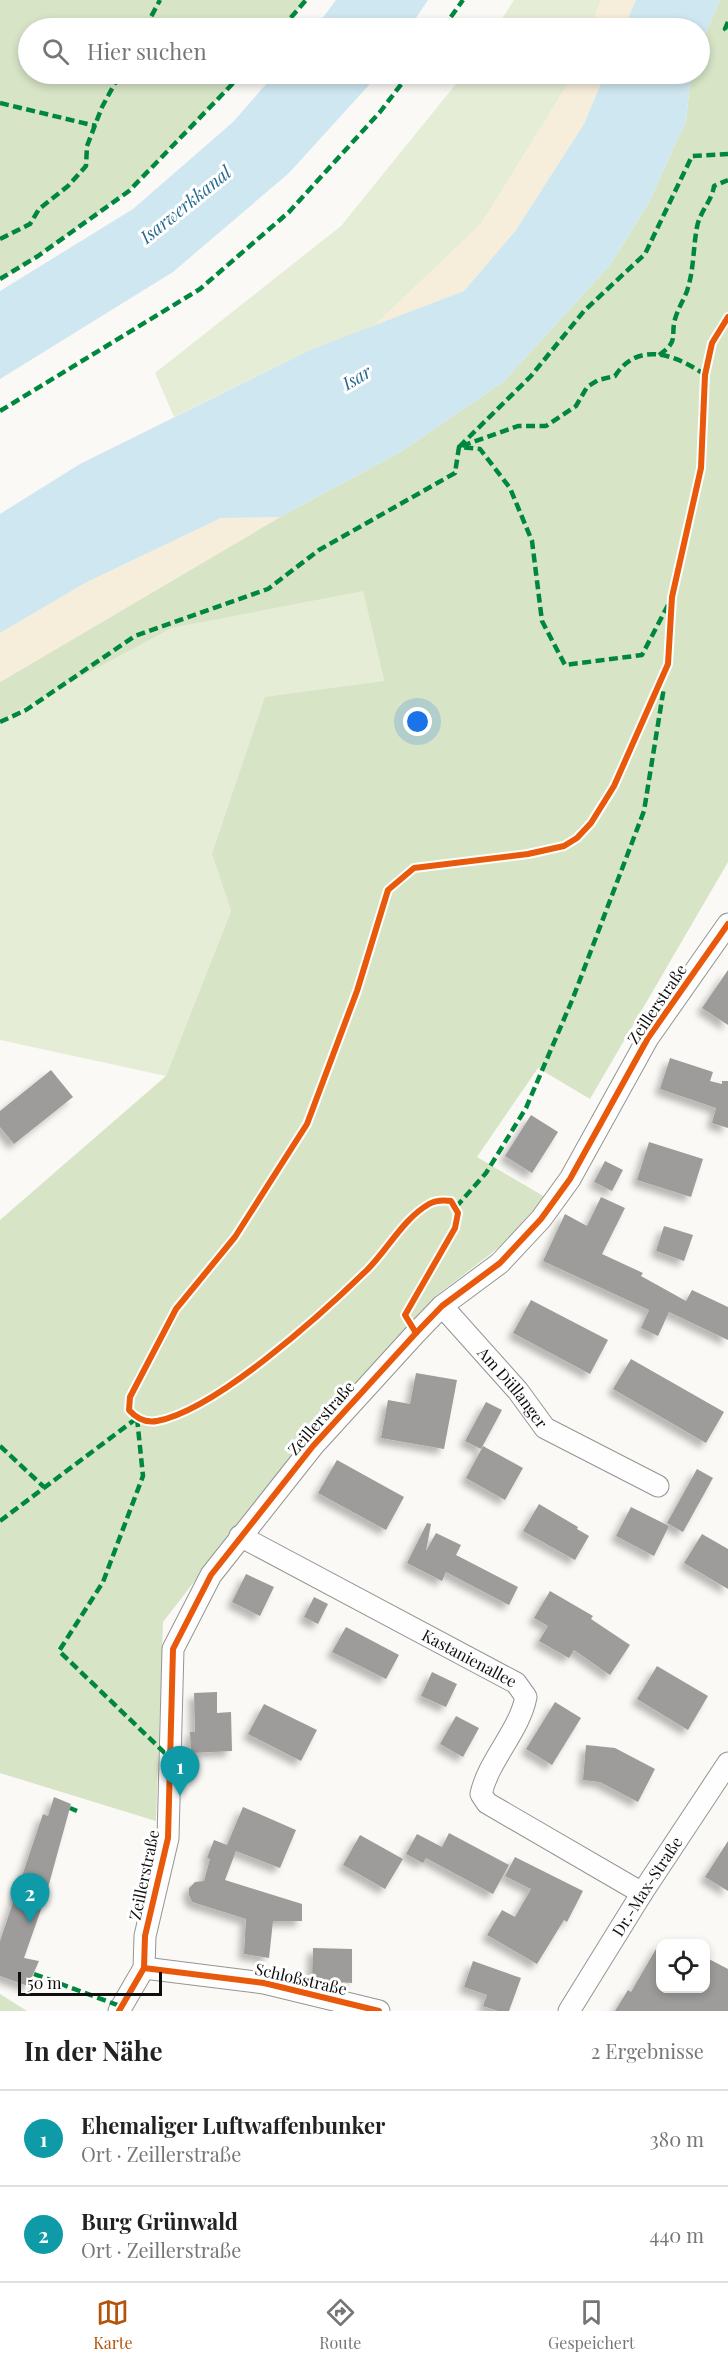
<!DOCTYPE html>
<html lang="de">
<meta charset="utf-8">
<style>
body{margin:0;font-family:"Playfair Display",serif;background:#f2f2f2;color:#222}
.controls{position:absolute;right:18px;bottom:18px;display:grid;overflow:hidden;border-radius:12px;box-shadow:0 3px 9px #0003}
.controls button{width:54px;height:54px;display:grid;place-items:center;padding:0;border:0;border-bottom:2px solid #e0e0e0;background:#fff;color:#222;font:30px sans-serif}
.scale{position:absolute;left:18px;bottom:15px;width:144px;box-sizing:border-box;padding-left:6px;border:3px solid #0e0e0e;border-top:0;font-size:16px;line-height:21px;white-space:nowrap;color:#0e0e0e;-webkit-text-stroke:4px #fff;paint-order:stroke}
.you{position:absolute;left:418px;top:722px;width:21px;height:21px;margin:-15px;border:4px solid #fff;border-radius:50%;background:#1a73e8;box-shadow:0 0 0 9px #1a73e833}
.badge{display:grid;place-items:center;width:39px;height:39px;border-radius:50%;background:#b45309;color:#fff;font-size:20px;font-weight:700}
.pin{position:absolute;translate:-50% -50px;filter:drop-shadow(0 2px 3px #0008)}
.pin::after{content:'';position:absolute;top:32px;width:21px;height:18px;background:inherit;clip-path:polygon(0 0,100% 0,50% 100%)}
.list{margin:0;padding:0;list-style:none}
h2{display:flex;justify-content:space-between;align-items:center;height:78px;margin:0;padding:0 24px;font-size:26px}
h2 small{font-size:20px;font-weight:400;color:#767676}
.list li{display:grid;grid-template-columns:39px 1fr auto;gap:18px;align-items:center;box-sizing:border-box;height:96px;padding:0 24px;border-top:2px solid #e0e0e0}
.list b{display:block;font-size:22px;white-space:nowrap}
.list p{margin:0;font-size:20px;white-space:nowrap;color:#767676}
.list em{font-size:20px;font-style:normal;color:#767676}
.icon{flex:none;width:33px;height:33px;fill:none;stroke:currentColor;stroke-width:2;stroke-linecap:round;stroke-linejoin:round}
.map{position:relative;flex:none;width:728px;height:2011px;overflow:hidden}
.search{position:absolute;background:#fff;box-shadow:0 3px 9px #0003;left:18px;right:18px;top:18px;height:66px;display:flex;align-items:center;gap:15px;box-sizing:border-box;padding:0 21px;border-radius:33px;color:#767676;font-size:22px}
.sheet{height:270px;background:#fff}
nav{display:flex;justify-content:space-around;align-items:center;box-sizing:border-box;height:84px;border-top:2px solid #e0e0e0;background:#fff;font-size:16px;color:#767676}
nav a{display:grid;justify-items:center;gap:3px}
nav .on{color:#b45309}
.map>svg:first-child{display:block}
.green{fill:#e6edd7}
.forest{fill:#d7e4c6}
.sand{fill:#f6eeda}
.water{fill:#cfe7f0}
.building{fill:#9e9c9a;filter:url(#shadow)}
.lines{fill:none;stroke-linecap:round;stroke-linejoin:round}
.minor-casing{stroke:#949492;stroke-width:23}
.minor{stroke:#fefefe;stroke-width:21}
.quiet{stroke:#00873e;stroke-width:4.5;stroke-dasharray:9 4.5;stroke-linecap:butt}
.cycleway-casing{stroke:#fff;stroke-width:10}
.cycleway{stroke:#e8590c;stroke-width:6}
.labels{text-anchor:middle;stroke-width:6;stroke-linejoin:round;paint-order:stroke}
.street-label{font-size:16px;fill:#0e0e0e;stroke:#fff}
.water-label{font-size:18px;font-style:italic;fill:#276a90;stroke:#fff}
</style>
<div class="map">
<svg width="728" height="2011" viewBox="0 0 728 2011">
<defs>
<filter id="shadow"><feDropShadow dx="-5.5" dy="5.5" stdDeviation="3" flood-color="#0004"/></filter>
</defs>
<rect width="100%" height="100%" fill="#faf9f5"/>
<!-- green -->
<g class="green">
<polygon points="514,0 601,0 591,28 496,28"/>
<polygon points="464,74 574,74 481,224 374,326 310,350 174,417 155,373 341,226"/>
<polygon points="363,590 384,682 212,854 231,911 166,1076 0,1040 0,720 172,628"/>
</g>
<!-- forest -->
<g class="forest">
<polygon points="0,0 306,0 282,28 28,28 28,74 242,74 129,191 38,256 0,279"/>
<polygon points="720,0 728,0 728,862 590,1099 538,1068 477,1157 545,1197 506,1242 437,1295 369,1369 290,1458 163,1622 156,1821 0,1773 0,1220 166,1076 231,911 212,854 265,697 384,681 363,591 172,628 0,720 0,682 280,517 402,451 503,382 610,265 648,204 686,121 691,74 700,74 700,46"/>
<polygon points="0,1994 27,2011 0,2011"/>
</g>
<!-- sand -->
<g class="sand">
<polygon points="601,0 636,0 624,28 591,28"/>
<polygon points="574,74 605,74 584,124 516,230 464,291 374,326 481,224"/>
<polygon points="280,517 0,682 0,633 85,583 221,518"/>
</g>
<!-- water -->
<g class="water">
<polygon points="336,0 428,0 409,28 315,28"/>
<polygon points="636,0 720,0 700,46 700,28 624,28"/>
<polygon points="275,74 379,74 289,173 173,272 0,379 0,291 133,209 233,122"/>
<polygon points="605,74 691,74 686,121 648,204 610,265 503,382 402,451 280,517 221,518 85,583 0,633 0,514 80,464 310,350 464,291 516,230 584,124"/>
</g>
<!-- building -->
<g class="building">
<polygon points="728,970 728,1025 702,1008"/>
<polygon points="670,1058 713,1072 710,1081 722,1084 722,1081 728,1081 728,1128 712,1123 716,1108 660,1089"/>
<polygon points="51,1070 73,1097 14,1144 0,1127 0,1111"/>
<polygon points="531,1115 558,1132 532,1173 505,1156"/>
<polygon points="649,1142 703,1159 691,1197 637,1180"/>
<polygon points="605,1161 623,1170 612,1191 594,1182"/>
<polygon points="601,1197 625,1208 602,1254 643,1273 641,1276 686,1301 692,1290 728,1307 728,1340 669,1312 658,1336 641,1328 649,1310 543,1261 565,1214 587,1226"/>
<polygon points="664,1226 693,1235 684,1261 656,1251"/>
<polygon points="531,1300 608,1340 590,1374 513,1333"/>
<polygon points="631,1359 724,1412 706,1443 613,1389"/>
<polygon points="416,1373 457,1380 444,1449 381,1438 388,1400 410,1404"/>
<polygon points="486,1402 502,1410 481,1449 465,1441"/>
<polygon points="483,1446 523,1468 505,1500 466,1478"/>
<polygon points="337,1460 404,1497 386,1530 318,1493"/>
<polygon points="697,1469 713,1478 683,1532 667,1523"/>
<polygon points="539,1504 578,1527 577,1529 589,1536 575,1560 523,1531"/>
<polygon points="631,1507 669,1526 654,1556 616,1536"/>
<polygon points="427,1523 431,1524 426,1551 436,1533 461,1545 456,1555 518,1587 509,1605 446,1572 442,1581 407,1563"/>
<polygon points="702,1534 728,1549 728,1589 684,1563"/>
<polygon points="246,1574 274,1587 260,1616 232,1602"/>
<polygon points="550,1591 593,1616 591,1619 630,1645 610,1675 574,1650 569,1658 539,1641 548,1626 534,1618"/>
<polygon points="314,1597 328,1604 318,1624 304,1617"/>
<polygon points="346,1627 399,1655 386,1679 332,1652"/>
<polygon points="657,1666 708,1696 688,1730 637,1699"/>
<polygon points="432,1672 457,1684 446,1707 421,1696"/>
<polygon points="217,1692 217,1713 231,1712 232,1751 191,1753 190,1732 195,1732 194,1693"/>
<polygon points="555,1702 581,1718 552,1765 526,1749"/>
<polygon points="264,1704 317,1730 301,1761 248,1734"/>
<polygon points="456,1716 479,1728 463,1757 440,1744"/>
<polygon points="586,1745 615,1748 655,1769 638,1802 600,1782 583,1780"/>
<polygon points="54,1797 71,1804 46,1895 24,1958 39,1961 28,1986 0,1976 0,1941 43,1814 48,1816"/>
<polygon points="243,1807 296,1830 280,1868 236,1851 225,1880 302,1904 302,1921 273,1921 269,1958 244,1954 246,1919 192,1902 189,1895 189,1888 195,1882 204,1881 210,1859 207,1858 214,1840 227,1845"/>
<polygon points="449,1833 509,1865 493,1894 426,1858 423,1863 406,1854 417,1834 442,1847"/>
<polygon points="360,1835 403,1859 385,1889 343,1865"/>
<polygon points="728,1841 728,1891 705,1877"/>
<polygon points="515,1857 583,1891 567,1922 564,1920 537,1964 487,1935 502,1910 515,1917 531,1889 505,1876"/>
<polygon points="660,1942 660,1989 705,1989 705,1957 728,1969 728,2011 615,2011 628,1990 631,1992"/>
<polygon points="313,1948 352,1949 352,1983 312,1980"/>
<polygon points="473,1961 521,1978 509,2011 498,2011 483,2006 487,1995 464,1987"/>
</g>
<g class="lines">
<!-- minor casing -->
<g class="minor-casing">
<g id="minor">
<path id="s1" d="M442,1306L518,1391L545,1428L658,1486"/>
<path id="s2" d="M240,1536L516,1683L526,1697C519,1732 489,1759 481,1794L487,1803L642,1893"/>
<polyline points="144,1968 264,1983 379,2011"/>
<polyline points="119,2011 144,1968 145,1936 168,1838 173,1649 211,1575 313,1446 416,1333 442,1306 500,1263 541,1219 570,1179 648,1038 728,924"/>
<path id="s3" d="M569,2011L642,1893L728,1763"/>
</g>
</g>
<!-- minor -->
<use href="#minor" class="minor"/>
<!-- quiet -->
<g class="quiet">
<polyline points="728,22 725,29 728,32"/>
<polyline points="145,28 160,0"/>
<polyline points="282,28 306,0"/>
<polyline points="443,28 463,0"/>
<polyline points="0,103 96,126"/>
<polyline points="0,239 30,224 39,209 68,186 86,166 87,146 102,107 120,74"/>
<polyline points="0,279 38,256 129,191 242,74"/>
<path d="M659,355C681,340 669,336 676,316C679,307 684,299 687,291C694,270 693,248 697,227C700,211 712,201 714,186L728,180"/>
<polyline points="0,411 200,289 289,212 380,112 409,74"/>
<path d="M462,446L518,426H546L576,406L587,387L598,380L615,376C638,340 677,355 705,375"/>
<polyline points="459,447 531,376 584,311 645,254 692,156 728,154"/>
<polyline points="0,722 26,710 135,636 268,589 319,550 455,473 459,447 480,449 510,488 532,541 542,621 565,665 642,655 668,605"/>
<polyline points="456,1207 486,1173 526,1108 573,998 644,811 664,687"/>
<polyline points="137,1418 143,1476 103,1582 59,1651 169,1757"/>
<polyline points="0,1446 44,1487"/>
<polyline points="0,1521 137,1418"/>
<polyline points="70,1808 77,1811"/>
<polyline points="34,1974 120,2006"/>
</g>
<!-- cycleway casing -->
<g class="cycleway-casing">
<g id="cycleway">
<path d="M416,1333L405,1315L455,1228L458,1213L451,1201C444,1200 436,1200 429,1204C403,1219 388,1249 367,1270C323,1313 216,1410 157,1421C146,1423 136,1418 129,1410L130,1397L176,1309L235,1237L307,1124L357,991L388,890L414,868L528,854L564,846L577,838L591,823L614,786L668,664L672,597L701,468L705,375L712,343L728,317"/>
<polyline points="144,1968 264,1983 379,2011"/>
<polyline points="119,2011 144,1968 145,1936 168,1838 173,1649 211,1575 313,1446 416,1333 442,1306 500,1263 541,1219 570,1179 648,1038 728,924"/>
</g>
</g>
<!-- cycleway -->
<use href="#cycleway" class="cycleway"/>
</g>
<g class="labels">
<!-- street labels -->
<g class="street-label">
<text transform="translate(657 1004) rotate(-56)" y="6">Zeillerstraße</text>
<text dy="6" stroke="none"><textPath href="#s1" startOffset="108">Am Düllanger</textPath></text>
<text transform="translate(321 1418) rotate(-49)" y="6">Zeillerstraße</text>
<text dy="6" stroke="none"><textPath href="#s2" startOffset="260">Kastanienallee</textPath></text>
<text transform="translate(144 1875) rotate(-78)" y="6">Zeillerstraße</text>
<text dy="6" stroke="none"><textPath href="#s3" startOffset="147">Dr.-Max-Straße</textPath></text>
<text transform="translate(301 1979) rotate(13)" y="6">Schloßstraße</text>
</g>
<!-- water labels -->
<g class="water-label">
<text transform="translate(186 205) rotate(-39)" y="6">Isarwerkkanal</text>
<text transform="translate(357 378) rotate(-31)" y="6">Isar</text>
</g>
</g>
</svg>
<div class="controls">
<button><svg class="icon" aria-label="locate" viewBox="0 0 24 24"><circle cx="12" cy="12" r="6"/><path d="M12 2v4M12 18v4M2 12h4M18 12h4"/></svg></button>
</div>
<div class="scale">50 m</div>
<div class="you"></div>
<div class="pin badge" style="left:180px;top:1796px;background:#0f9aa8">1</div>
<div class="pin badge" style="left:30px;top:1923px;background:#0f9aa8">2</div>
<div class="search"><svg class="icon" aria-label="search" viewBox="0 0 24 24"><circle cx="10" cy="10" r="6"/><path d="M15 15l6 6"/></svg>Hier suchen</div>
</div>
<section class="sheet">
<h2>In der Nähe<small>2 Ergebnisse</small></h2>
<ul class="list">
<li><span class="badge" style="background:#0f9aa8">1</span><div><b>Ehemaliger Luftwaffenbunker</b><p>Ort · Zeillerstraße</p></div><em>380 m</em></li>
<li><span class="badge" style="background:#0f9aa8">2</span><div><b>Burg Grünwald</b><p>Ort · Zeillerstraße</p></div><em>440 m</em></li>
</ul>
</section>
<nav>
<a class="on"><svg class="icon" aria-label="map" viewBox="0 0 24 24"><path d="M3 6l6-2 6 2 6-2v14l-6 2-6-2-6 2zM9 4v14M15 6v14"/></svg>Karte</a>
<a><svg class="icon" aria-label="directions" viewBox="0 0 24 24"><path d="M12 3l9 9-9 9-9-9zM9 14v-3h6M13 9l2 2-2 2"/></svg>Route</a>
<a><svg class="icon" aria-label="saved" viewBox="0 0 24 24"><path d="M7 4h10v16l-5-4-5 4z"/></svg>Gespeichert</a>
</nav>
